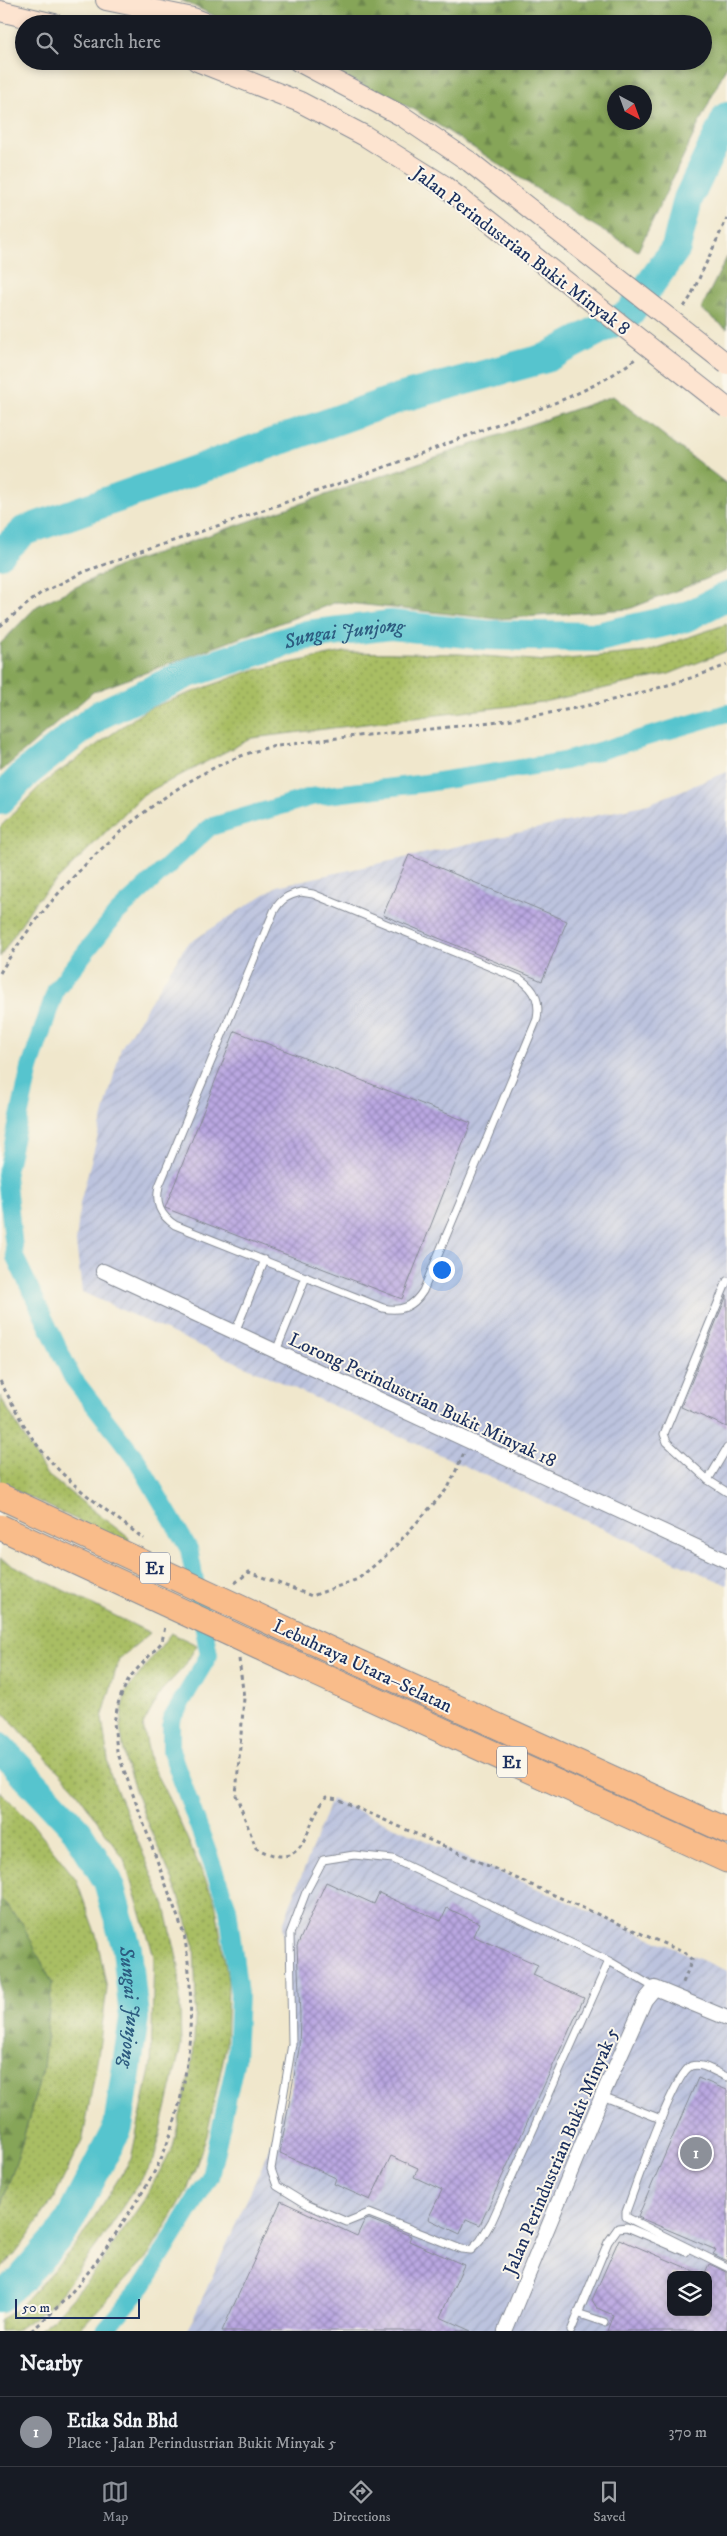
<!DOCTYPE html>
<meta charset="utf-8">
<style>
body{margin:0;font-family:"IM FELL DW Pica",serif;background:#20242c;color:#f1f3f6}
.controls{position:absolute;right:15px;bottom:15px;display:grid;overflow:hidden;border-radius:10px;box-shadow:0 2px 8px #0003}
.controls button{width:45px;height:45px;display:grid;place-items:center;padding:0;border:0;border-bottom:1px solid #363941;background:#171b24;color:#f1f3f6;font:25px sans-serif}
.compass{position:absolute;left:607px;top:85px;width:45px;height:45px;border-radius:50%;background:#171b24;box-shadow:0 2px 8px #0003;rotate:139deg}
.scale{position:absolute;left:15px;bottom:12px;width:125px;box-sizing:border-box;padding-left:5px;border:2px solid #1b2f5e;border-top:0;font-size:14px;line-height:18px;white-space:nowrap;color:#1b2f5e;-webkit-text-stroke:4px #fbf7ec;paint-order:stroke}
.you{position:absolute;left:441px;top:1269px;width:18px;height:18px;margin:-12px;border:4px solid #fff;border-radius:50%;background:#1a73e8;box-shadow:0 0 0 8px #1a73e833}
.badge{display:grid;place-items:center;width:32px;height:32px;border-radius:50%;background:#8c9099;color:#fff;font-size:16px;font-weight:700}
.pin{position:absolute;translate:-50% -50%;border:2px solid #fff;box-shadow:0 1px 5px #0006}
.list{margin:0;padding:0;list-style:none}
h2{display:flex;justify-content:space-between;align-items:center;height:65px;margin:0;padding:0 20px;font-size:21px}
h2 small{font-size:16px;font-weight:400;color:#9ea1a6}
.list li{display:grid;grid-template-columns:32px 1fr auto;gap:15px;align-items:center;box-sizing:border-box;height:70px;padding:0 20px;border-top:1px solid #363941}
.list b{display:block;font-size:19px;white-space:nowrap}
.list p{margin:0;font-size:16px;white-space:nowrap;color:#9ea1a6}
.list em{font-size:16px;font-style:normal;color:#9ea1a6}
.icon{flex:none;width:28px;height:28px;fill:none;stroke:currentColor;stroke-width:2;stroke-linecap:round;stroke-linejoin:round}
.map{position:relative;flex:none;width:727px;height:2331px;overflow:hidden}
.search{position:absolute;background:#171b24;box-shadow:0 2px 8px #0003;left:15px;right:15px;top:15px;height:55px;display:flex;align-items:center;gap:12px;box-sizing:border-box;padding:0 18px;border-radius:28px;color:#9ea1a6;font-size:19px}
.sheet{height:135px;background:#171b24}
nav{display:flex;justify-content:space-around;align-items:center;box-sizing:border-box;height:70px;border-top:1px solid #363941;background:#171b24;font-size:14px;color:#9ea1a6}
nav a{display:grid;justify-items:center;gap:2px}
nav .on{color:#8c9099}
.map>svg:first-child{display:block}
.industrial{fill:url(#industrial-furrows);fill-rule:evenodd}
.grass{fill:url(#grass-dots);stroke:#627660}
.forest{fill:url(#forest-firs);stroke:#506a5c;fill-rule:evenodd}
.lines{fill:none;stroke-linecap:round;stroke-linejoin:round}
.canal{stroke:#57c4ce;stroke-width:18}
.river{stroke:#57c4ce;stroke-width:30}
.building{fill:url(#building-cross-hatch)}
.lane-casing{stroke:#868b95;stroke-width:9}
.street-casing{stroke:#868b95;stroke-width:16}
.secondary-casing{stroke:#868b95;stroke-width:22}
.highway-casing{stroke:#868b95;stroke-width:27}
.path{stroke:#868b95;stroke-width:3;stroke-dasharray:4 4;stroke-linecap:butt}
.lane{stroke:#fff;stroke-width:7}
.street{stroke:#fff;stroke-width:14}
.secondary{stroke:#fde4d0;stroke-width:20}
.highway{stroke:#f9bc8a;stroke-width:25}
.secondary-bridge-casing{stroke:#868b95;stroke-width:22;stroke-linecap:butt}
.highway-bridge-casing{stroke:#868b95;stroke-width:27;stroke-linecap:butt}
.secondary-bridge{stroke:#fde4d0;stroke-width:20}
.highway-bridge{stroke:#f9bc8a;stroke-width:25}
.labels{text-anchor:middle;stroke-width:4;stroke-linejoin:round;paint-order:stroke}
.shield{fill:#fbf7ec;stroke:#5e6b89;stroke-width:1}
.shield-label{font-size:18px;font-weight:bold;fill:#1b2f5e}
.street-label{font-size:19px;fill:#1b2f5e;stroke:#fbf7ec}
.water-label{font-size:20px;font-style:italic;fill:#2d5c80;stroke:#fbf7ec}
</style>
<div class="map">
<svg width="727" height="2331" viewBox="0 0 727 2331">
<defs>
<pattern id="industrial-furrows" width="10" height="10" patternUnits="userSpaceOnUse" patternTransform="scale(1.25)"><rect width="10" height="10" fill="#bcc3de"/><path d="M-1 1l2-2M0 10L10 0M9 11l2-2" fill="none" stroke="#a1a8c1"/></pattern>
<pattern id="grass-dots" width="8" height="8" patternUnits="userSpaceOnUse" patternTransform="scale(1.25)"><rect width="8" height="8" fill="#a9be63"/><path d="M2 2h.1M6 6h.1" fill="none" stroke="#899b55" stroke-width="1.8" stroke-linecap="round"/></pattern>
<pattern id="forest-firs" width="22" height="20" patternUnits="userSpaceOnUse" patternTransform="scale(1.25)"><rect width="22" height="20" fill="#86a559"/><path d="M5 1l3.5 6h-7zM16 11l3.5 6h-7z" fill="#6d874d"/></pattern>
<pattern id="building-cross-hatch" width="8" height="8" patternUnits="userSpaceOnUse" patternTransform="scale(1.25)"><rect width="8" height="8" fill="#baa7e1"/><path d="M0 0l8 8M0 8l8-8" fill="none" stroke="#9688ba"/></pattern>
</defs>
<rect width="100%" height="100%" fill="#fbf7ec"/>
<filter id="ink" filterUnits="userSpaceOnUse"><feTurbulence type="fractalNoise" baseFrequency=".02" numOctaves="2"/><feDisplacementMap in="SourceGraphic" scale="10" xChannelSelector="R" yChannelSelector="G"/><feConvolveMatrix kernelMatrix="1 2 1 2 8 2 1 2 1" color-interpolation-filters="sRGB"/></filter>
<filter id="wash" filterUnits="userSpaceOnUse"><feTurbulence type="fractalNoise" baseFrequency=".0096" numOctaves="4" result="noise"/><feDisplacementMap in="SourceGraphic" scale="20" xChannelSelector="R" yChannelSelector="G"/><feGaussianBlur stdDeviation="1.12" result="paint"/><feColorMatrix in="noise" values="0 0 0 0 0 0 0 0 0 0 0 0 0 0 0 0 0 1.4 0 .05"/><feComposite in="paint" operator="in"/></filter>
<g filter="url(#wash)">
<rect width="100%" height="100%" fill="#f0e7cc"/>
<!-- industrial -->
<g class="industrial">
<polygon points="727,772 727,1585 82,1292 76,1243 80,1203 121,1048 186,945 277,886 648,804"/>
<path d="M331,1799L727,1971V2331H186L193,2319L262,2166L292,2085L283,1924ZM671,2275H708V2312H671Z"/>
</g>
<!-- grass -->
<g class="grass">
<polygon points="727,624 727,651 669,674 543,702 252,738 144,794 35,902 0,957 0,827 42,784 147,709 250,671 344,652 460,654 545,661 645,652"/>
<polygon points="0,1396 46,1474 129,1538 127,1544 0,1483"/>
<polygon points="0,1559 150,1633 119,1659 102,1718 110,1774 165,1906 179,1967 181,2046 154,2160 97,2245 54,2303 15,2331 0,2331 0,2320 19,2308 79,2241 131,2159 151,2065 154,1956 124,1859 74,1788 0,1709"/>
<polygon points="171,1633 197,1645 184,1667 162,1690 143,1725 151,1764 173,1807 215,1901 228,1981 226,2046 207,2135 187,2191 148,2256 78,2331 37,2331 54,2318 91,2277 144,2200 173,2147 193,2059 196,2003 194,1943 173,1881 145,1818 126,1764 120,1727 125,1693"/>
<polygon points="0,1791 30,1821 76,1879 97,1938 107,1989 98,2056 83,2138 54,2198 14,2256 0,2270 0,2208 19,2153 43,2068 22,1923 0,1899"/>
</g>
<!-- forest -->
<g class="forest">
<path d="M181,0H727V65L638,251L585,220L415,110L311,61H703V24H231ZM614,92H644V122H614Z"/>
<polygon points="727,257 727,329 701,309"/>
<polygon points="613,396 727,484 727,571 629,609 498,619 337,602 93,692 0,772 0,644 37,606 119,566"/>
<polygon points="0,1899 22,1923 52,1983 43,2068 19,2153 0,2208"/>
</g>
<g class="lines">
<!-- canal -->
<polyline class="canal" points="105,2331 144,2284 210,2177 236,2059 239,1994 228,1908 171,1751 171,1720 209,1655 189,1549 137,1460 72,1377 15,1257 6,1176 30,1068 56,989 116,914 210,827 311,797 426,783 565,761 727,713"/>
<!-- river -->
<g class="river">
<polyline points="0,554 24,531 399,398 546,358 629,314 676,248 688,199 727,117"/>
<path id="s1" d="M0,800L26,773L99,715L189,673L307,635L391,625L486,635L598,637L686,617L727,596"/>
<path id="s2" d="M0,1748L76,1829L108,1881L127,1949L134,2018L118,2127L65,2229L24,2276L0,2298"/>
</g>
</g>
<g id="blocks">
<!-- building -->
<g class="building">
<polygon points="409,855 567,921 542,981 383,915"/>
<polygon points="235,1031 471,1123 402,1299 165,1208"/>
<polygon points="727,1295 727,1427 681,1407"/>
<polygon points="326,1882 374,1904 379,1893 441,1921 447,1908 479,1923 473,1936 538,1965 533,1975 584,1998 480,2225 466,2219 460,2234 428,2219 442,2190 414,2177 418,2168 391,2156 370,2200 334,2184 336,2178 280,2153 299,2049 300,2015 297,1946"/>
<polygon points="698,2078 727,2090 727,2261 713,2254 716,2250 638,2217"/>
<polygon points="281,2201 357,2236 364,2221 369,2219 411,2236 409,2241 464,2265 440,2317 471,2331 222,2331"/>
<polygon points="619,2239 703,2275 671,2275 671,2312 708,2312 708,2275 704,2275 709,2264 727,2272 727,2331 607,2331 613,2315 597,2308 592,2300"/>
</g>
</g>
</g>
<g filter="url(#ink)">
<use href="#blocks" fill-opacity="0" stroke="#868b95" stroke-width="1"/>
<g class="lines">
<!-- lane casing -->
<g class="lane-casing">
<g id="lane">
<path d="M301,892L313,894L520,979C536,990 540,1001 537,1019L423,1291C413,1307 401,1312 383,1308L175,1225C160,1215 155,1204 159,1186L274,911C281,899 288,895 301,892Z"/>
<polyline points="727,1281 664,1434 667,1442 708,1480 727,1492"/>
<polyline points="235,1332 265,1260"/>
<polyline points="276,1351 306,1277"/>
<polyline points="708,1480 727,1448"/>
<polyline points="609,1961 492,2221 480,2241 471,2250 461,2249 369,2213 347,2222 308,2205 277,2186 271,2169 292,2044 290,1934 306,1892 323,1860 354,1855 393,1859 609,1961 655,1988"/>
<path d="M727,2077C717,2073 702,2062 691,2066C674,2073 634,2190 626,2212V2217L727,2267"/>
<polyline points="602,2096 661,2119"/>
<polyline points="577,2313 604,2322"/>
<polyline points="571,2331 608,2242 618,2228 627,2227 686,2252"/>
</g>
</g>
<!-- street casing -->
<g class="street-casing">
<g id="street">
<polyline points="103,1271 727,1561"/>
<polyline points="505,2331 602,2096 645,2000 655,1988 727,2018"/>
</g>
</g>
<!-- secondary casing -->
<g class="secondary-casing">
<g id="secondary">
<polyline points="106,0 193,18 208,24"/>
<polyline points="0,11 54,24"/>
<polyline points="197,61 300,102 365,136 443,185"/>
<polyline points="298,61 402,116 470,162"/>
</g>
</g>
<!-- highway casing -->
<g class="highway-casing">
<g id="highway">
<polyline points="309,1640 727,1831"/>
<polyline points="296,1664 727,1860"/>
</g>
</g>
<!-- path -->
<g class="path">
<polyline points="684,307 690,298 727,218"/>
<path d="M0,626L41,593L86,571C218,525 351,482 482,430C534,410 591,394 635,359"/>
<path d="M0,973C51,886 161,778 259,750C272,746 287,745 300,743C346,736 393,733 440,728C538,718 635,700 727,665"/>
<path d="M0,1381C14,1406 27,1435 47,1457C74,1489 111,1513 144,1539"/>
<polyline points="235,1583 249,1572 312,1596 358,1579 389,1553 448,1488 464,1453"/>
<path d="M239,1659L244,1698L236,1795L256,1848C309,1876 303,1824 326,1797L337,1799L685,1953L692,1960L682,1985"/>
<path d="M31,2331C67,2302 95,2266 120,2227C135,2203 153,2178 164,2152C191,2084 197,2006 184,1934L117,1751L114,1722L119,1700L129,1678L162,1642L165,1626"/>
</g>
<!-- lane -->
<use href="#lane" class="lane"/>
<!-- street -->
<use href="#street" class="street"/>
<!-- secondary -->
<use href="#secondary" class="secondary"/>
<!-- highway -->
<use href="#highway" class="highway"/>
<!-- secondary-bridge casing -->
<g class="secondary-bridge-casing">
<g id="secondary-bridge">
<polyline points="470,162 727,364"/>
<polyline points="443,185 727,408"/>
</g>
</g>
<!-- highway-bridge casing -->
<g class="highway-bridge-casing">
<g id="highway-bridge">
<polyline points="0,1496 309,1640"/>
<polyline points="0,1527 296,1664"/>
</g>
</g>
<!-- secondary-bridge -->
<use href="#secondary-bridge" class="secondary-bridge"/>
<!-- highway-bridge -->
<use href="#highway-bridge" class="highway-bridge"/>
</g>
</g>
<g class="labels">
<!-- shield labels -->
<g class="shield">
<rect x="140" y="1552.5" width="30" height="31" rx="4"/>
<rect x="497" y="1746.5" width="30" height="31" rx="4"/>
</g>
<g class="shield-label">
<text x="155" y="1574">E1</text>
<text x="512" y="1768">E1</text>
</g>
<!-- street labels -->
<g class="street-label">
<text transform="translate(522 250) rotate(37)" y="7">Jalan Perindustrian Bukit Minyak 8</text>
<text transform="translate(423 1399) rotate(25)" y="7">Lorong Perindustrian Bukit Minyak 18</text>
<text transform="translate(363 1665) rotate(25)" y="7">Lebuhraya Utara–Selatan</text>
<text transform="translate(560 2151) rotate(-67)" y="7">Jalan Perindustrian Bukit Minyak 5</text>
</g>
<!-- water labels -->
<g class="water-label">
<text dy="7" stroke="none"><textPath href="#s1" startOffset="391">Sungai Junjong</textPath></text>
<text dy="7" stroke="none"><textPath href="#s2" startOffset="301">Sungai Junjong</textPath></text>
</g>
</g>
</svg>
<div class="controls">
<button><svg class="icon" aria-label="layers" viewBox="0 0 24 24"><path d="M12 4l9 5-9 5-9-5zM3 14l9 5 9-5"/></svg></button>
</div>
<svg class="compass" viewBox="-18 -18 36 36"><path d="M0-13l5 13h-10z" fill="#e53935"/><path d="M0 13l5-13h-10z" fill="#9ea1a6"/></svg>
<div class="scale">50 m</div>
<div class="you"></div>
<div class="pin badge" style="left:696px;top:2153px">1</div>
<div class="search"><svg class="icon" aria-label="search" viewBox="0 0 24 24"><circle cx="10" cy="10" r="6"/><path d="M15 15l6 6"/></svg>Search here</div>
</div>
<section class="sheet">
<h2>Nearby<small></small></h2>
<ul class="list">
<li><span class="badge">1</span><div><b>Etika Sdn Bhd</b><p>Place · Jalan Perindustrian Bukit Minyak 5</p></div><em>370 m</em></li>
</ul>
</section>
<nav>
<a class="on"><svg class="icon" aria-label="map" viewBox="0 0 24 24"><path d="M3 6l6-2 6 2 6-2v14l-6 2-6-2-6 2zM9 4v14M15 6v14"/></svg>Map</a>
<a><svg class="icon" aria-label="directions" viewBox="0 0 24 24"><path d="M12 3l9 9-9 9-9-9zM9 14v-3h6M13 9l2 2-2 2"/></svg>Directions</a>
<a><svg class="icon" aria-label="saved" viewBox="0 0 24 24"><path d="M7 4h10v16l-5-4-5 4z"/></svg>Saved</a>
</nav>
